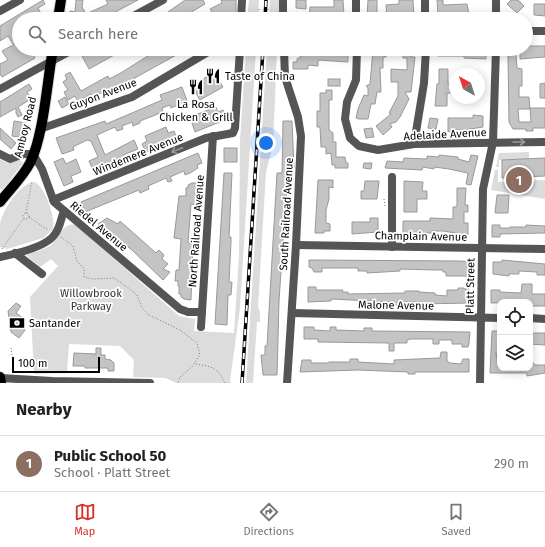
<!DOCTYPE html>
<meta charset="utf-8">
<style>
body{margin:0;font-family:"Fira Sans",sans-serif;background:#f2f2f2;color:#202124}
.controls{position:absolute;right:12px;bottom:12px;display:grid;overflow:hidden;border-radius:8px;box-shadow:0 2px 10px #0003}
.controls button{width:36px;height:36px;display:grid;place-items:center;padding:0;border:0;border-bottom:1px solid #e0e0e0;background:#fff;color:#202124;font:20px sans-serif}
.compass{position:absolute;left:449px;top:68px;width:36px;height:36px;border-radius:50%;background:#fff;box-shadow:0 2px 10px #0003;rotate:321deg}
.scale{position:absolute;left:12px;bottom:10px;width:88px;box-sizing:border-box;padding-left:4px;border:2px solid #000;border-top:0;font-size:11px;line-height:14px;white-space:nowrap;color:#000;-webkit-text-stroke:3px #fff;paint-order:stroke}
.you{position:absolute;left:266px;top:143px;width:14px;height:14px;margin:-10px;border:3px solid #fff;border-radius:50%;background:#1a73e8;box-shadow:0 0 0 6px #1a73e833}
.badge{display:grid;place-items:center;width:26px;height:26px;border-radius:50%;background:#d93025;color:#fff;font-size:13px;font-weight:700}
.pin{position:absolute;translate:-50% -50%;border:2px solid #fff;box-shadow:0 1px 4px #0006}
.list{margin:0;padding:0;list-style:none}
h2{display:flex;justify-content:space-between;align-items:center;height:52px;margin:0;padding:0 16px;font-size:17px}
h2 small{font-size:13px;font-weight:400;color:#757577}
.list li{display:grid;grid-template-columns:26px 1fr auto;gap:12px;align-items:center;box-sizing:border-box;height:56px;padding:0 16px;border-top:1px solid #e0e0e0}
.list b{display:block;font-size:15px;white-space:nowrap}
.list p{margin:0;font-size:13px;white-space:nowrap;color:#757577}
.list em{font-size:13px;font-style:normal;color:#757577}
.icon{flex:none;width:22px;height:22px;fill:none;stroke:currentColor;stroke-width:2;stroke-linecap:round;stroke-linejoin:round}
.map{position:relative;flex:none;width:545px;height:383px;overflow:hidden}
.search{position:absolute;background:#fff;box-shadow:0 2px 10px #0003;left:12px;right:12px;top:12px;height:44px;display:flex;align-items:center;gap:10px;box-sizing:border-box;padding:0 14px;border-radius:22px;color:#757577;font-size:15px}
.sheet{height:108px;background:#fff}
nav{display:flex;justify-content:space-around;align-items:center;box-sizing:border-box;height:56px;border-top:1px solid #e0e0e0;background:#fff;font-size:11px;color:#757577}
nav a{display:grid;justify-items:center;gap:2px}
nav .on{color:#d93025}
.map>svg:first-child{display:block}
.green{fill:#dcdcdc}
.building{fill:#c4c4c4;stroke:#999}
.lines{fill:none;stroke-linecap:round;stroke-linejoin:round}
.major-casing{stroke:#dbdbdb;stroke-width:12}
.path{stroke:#777;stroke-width:1;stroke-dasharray:1 2;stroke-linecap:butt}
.minor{stroke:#555;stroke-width:8}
.major{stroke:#000;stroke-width:10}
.rail-casing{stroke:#000;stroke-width:3.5}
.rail{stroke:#fff;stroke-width:2;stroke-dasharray:6;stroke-linecap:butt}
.oneway{stroke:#999}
.labels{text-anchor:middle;stroke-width:3.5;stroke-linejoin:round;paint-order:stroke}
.poi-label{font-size:11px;fill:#000;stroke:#fff;text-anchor:start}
.street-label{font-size:11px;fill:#000;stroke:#fff}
.park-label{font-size:11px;fill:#333;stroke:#fff}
</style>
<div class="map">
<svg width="545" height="383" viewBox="0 0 545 383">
<rect width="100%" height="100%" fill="#fff"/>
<!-- green -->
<g class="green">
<polygon points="249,0 259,0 258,19 247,19"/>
<polygon points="270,0 279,0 279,19 269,19"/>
<path d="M246,49H256L240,308L230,381L232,383H177L165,378L133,377L134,360L120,346L69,344L67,373L34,374L30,297L58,266L51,259L40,267L26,255C34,252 43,250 50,246C59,240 63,219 77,226L179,316L195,319L194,331L234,333L239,256L240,141Z"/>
<polygon points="267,49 277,49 273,145 266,172 258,307 260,312 260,322 257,322 253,383 246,383"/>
<polygon points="529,152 529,159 499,160 499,167 496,167 499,153"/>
<polygon points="0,159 8,163 20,160 23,163 3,189 0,189"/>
<polygon points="495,170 498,170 498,182 545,180 545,199 491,190"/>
<path d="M35,182C45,188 56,218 53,229L43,238L7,249L0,247C0,239 0,231 0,224C2,211 20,182 35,182Z"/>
</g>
<!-- building -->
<g class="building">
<polygon points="43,0 45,4 38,8 43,17 39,19 19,19 19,30 13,33 18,41 13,44 8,36 0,41 0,26"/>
<polygon points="76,0 83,0 82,7 86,14 108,4 106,0 138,0 102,19 77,19 80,18 69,16 70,11 75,12"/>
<polygon points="185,0 203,0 205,4 183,17 181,14 173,19 158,19"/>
<polygon points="221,0 236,0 236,19 212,19 210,15 213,14 210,9 222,3"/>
<polygon points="296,0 306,0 306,9 296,8"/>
<polygon points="334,0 343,0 344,15 328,16 327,19 309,19 310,7 334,7"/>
<polygon points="368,0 377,0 377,19 370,19 370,16 367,16"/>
<polygon points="399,0 413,0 414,16 410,16 409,19 387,19 386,5 399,4"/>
<polygon points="437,0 443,0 443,5 467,4 469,14 453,16 447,16 447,14 438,15"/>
<polygon points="511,0 518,0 524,6 517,13 507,4"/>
<polygon points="534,4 545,4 545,16 534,15"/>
<polygon points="15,44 18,49 30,49 35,58 2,77 0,74 0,64 8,60 2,51"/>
<polygon points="526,46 545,46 545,57 520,59 520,49 526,49"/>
<polygon points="96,49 125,49 89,69 82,56"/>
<polygon points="159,49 187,49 133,79 135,82 129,86 127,84 118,89 117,86 93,97 91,94 78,101 75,96 68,100 64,92 68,90 63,82 67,79 65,75 70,72 81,91 108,76 109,79 119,74"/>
<polygon points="313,49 348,50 348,62 318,60 318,66 308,65 308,69 293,69 293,62 297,62 297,59 303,55 303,52 312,53"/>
<polygon points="373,49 384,49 386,51 386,57 383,57 383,68 380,68 381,92 377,92 375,104 371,104 368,119 359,119 356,118 358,109 364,95 368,96 368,88 366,86 370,84"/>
<polygon points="403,49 411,49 411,57 415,57 411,92 405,92 409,99 400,117 396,122 390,124 392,127 383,135 376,126 391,114 389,113 398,96 398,82 391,82 391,69 407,70 407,58 403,58"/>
<polygon points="438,49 476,51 476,54 486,54 486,59 464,58 464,56 438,56"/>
<polygon points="516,55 517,68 522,69 522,86 519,86 519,97 529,97 530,109 518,109 519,122 531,122 530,108 545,108 545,128 533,128 533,131 526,131 526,129 513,129 509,122 508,56"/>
<polygon points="439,69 448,69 448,84 451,84 452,93 447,93 447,106 435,106 437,84 439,84"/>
<polygon points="214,72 223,87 200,100 192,86"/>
<rect x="328" y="79" width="12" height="7"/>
<polygon points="545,83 545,98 540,98 540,84"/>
<polygon points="29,84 32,89 27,92 31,99 18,107 22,115 18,117 16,113 16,108 0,117 0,102"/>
<polygon points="182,87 187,101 171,108 170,105 162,108 163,112 140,121 140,123 133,126 132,122 122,126 123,129 117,131 115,127 97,135 105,155 134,140 138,149 123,155 125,160 93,170 89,161 98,157 91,141 87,140 73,147 74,150 62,154 56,138 105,121 106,124 125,116 162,100 160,95"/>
<polygon points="326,90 332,90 332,100 329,100 329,130 333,133 333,142 336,142 336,157 345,157 346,163 348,163 348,168 335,168 335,165 332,165 331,153 326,154 326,147 321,147 320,127 317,127 317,111 320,111 320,93 326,93"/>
<polygon points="65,97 69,104 62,108 58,101"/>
<polygon points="216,107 218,112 223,110 227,119 195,132 192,123 197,121 195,115"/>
<polygon points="473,115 483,116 483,127 464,130 452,130 448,132 448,118 473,118"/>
<polygon points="430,118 438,119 436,129 428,128"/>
<polygon points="14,121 26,123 24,138 12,136"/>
<polygon points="283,121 292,121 294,168 288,168 279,301 277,375 263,375 261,355 265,355 265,346 267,346 277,173 282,173"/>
<polygon points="166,127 168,133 174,131 177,139 146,152 142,144 147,141 145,136"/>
<polygon points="0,128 16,143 11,149 0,139"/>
<polygon points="372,128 374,137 366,138 364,129"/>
<rect x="224" y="148" width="13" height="14"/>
<polygon points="198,153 202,163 197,165 198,168 190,173 185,175 184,171 179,173 170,177 172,181 168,182 166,178 148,186 149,189 140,193 139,190 85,212 81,202"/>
<polygon points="439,155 458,157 458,159 469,162 471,155 478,156 471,185 466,184 468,173 449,169 434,167 434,169 423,167 422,170 385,168 387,161 403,162 404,158 427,159 427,156 439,157"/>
<polygon points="63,158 66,164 76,159 81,172 71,176 73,182 64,186 54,162"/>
<polygon points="545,158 545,176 502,178 502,160"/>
<polygon points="364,163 372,163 371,169 363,168"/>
<polygon points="224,173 232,173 229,237 231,237 231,242 229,282 232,282 231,295 228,295 227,325 215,324"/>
<polygon points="318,180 333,180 333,188 329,187 329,199 326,210 326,223 330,224 330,231 324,231 324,233 315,233"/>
<polygon points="365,181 379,181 377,199 361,199 361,191 364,191"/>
<polygon points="404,181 423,182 422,191 427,191 427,199 417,199 417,212 404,212"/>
<polygon points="192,183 198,183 196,205 191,204 188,243 193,243 191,300 184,299 181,297 181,294 179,294 179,286 178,286 178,281 175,281 176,270 179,270 181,239 174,238 179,196 186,196 186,188 188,188 188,185"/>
<polygon points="457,188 466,188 465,205 468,205 468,212 464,212 464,223 468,223 468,235 443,231 432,231 432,233 403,233 403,221 430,221 430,218 453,219 453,207 456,207 457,205"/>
<polygon points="497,195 509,195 508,213 495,213"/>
<polygon points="107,218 118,224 120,221 156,253 159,250 164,255 162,259 168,264 163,269 170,272 163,280 132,250 98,224"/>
<polygon points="370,218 378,218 378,232 352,234 352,222 370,222"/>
<polygon points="492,225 500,225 500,228 510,228 510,227 526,227 526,225 545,226 545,233 500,234 500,237 492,237"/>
<polygon points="309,260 460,261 471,262 471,272 470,276 446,276 446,272 443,272 443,270 435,270 400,269 400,271 367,273 367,271 358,271 358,268 322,268 322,272 314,272 312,268 309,267"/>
<polygon points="502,260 545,264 545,275 537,275 537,272 519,271 519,274 509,274 509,276 493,274 493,262 502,262"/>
<polygon points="522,284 532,284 532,294 545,294 545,306 530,306 530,302 491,303 491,290 500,290 500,292 521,293"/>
<polygon points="308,287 316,287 316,290 343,290 342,292 348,292 348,294 405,293 405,291 419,291 419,292 435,293 435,295 447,296 447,290 458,290 458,288 464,288 464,289 469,289 469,303 420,304 420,302 403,302 398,305 391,305 391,302 331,299 331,301 308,302"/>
<polygon points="16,303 21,306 16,313 23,318 25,330 19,338 11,332 8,311"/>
<polygon points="304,327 314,327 314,330 330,331 330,327 336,327 336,330 364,331 364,328 372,328 372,331 470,332 469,343 468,347 462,347 462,344 452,344 452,340 439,340 439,344 433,344 433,339 411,339 407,340 407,343 394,343 394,351 389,351 389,343 318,342 318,339 304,339"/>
<polygon points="492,331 498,331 498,346 500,346 500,352 496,352 498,368 530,368 530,363 534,363 534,365 545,365 545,373 527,376 527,373 490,373"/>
<polygon points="530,333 545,333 545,345 530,344"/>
<polygon points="96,348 101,348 101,355 105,355 105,359 111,360 114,363 114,371 108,371 108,368 85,368 85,366 73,366 74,353 96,354"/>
<polygon points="441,352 447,352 447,361 450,363 461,364 463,359 469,359 469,372 415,372 415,374 408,374 408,372 358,370 300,372 302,360 311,360 311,363 328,363 329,362 350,362 350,359 358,359 358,362 394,364 394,360 440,358"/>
</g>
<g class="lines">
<!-- major casing -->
<g class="major-casing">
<g id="major">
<polyline points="58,19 61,0"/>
<path d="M0,202C10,189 22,178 30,163C44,135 47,81 53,49"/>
<polyline points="0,377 1,383"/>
</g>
</g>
<!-- path -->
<g class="path">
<polyline points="259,19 259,9"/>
<polyline points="268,19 268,9"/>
<polyline points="384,199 385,206"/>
<circle cx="26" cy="216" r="3"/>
<polyline points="26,213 32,181"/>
<polyline points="29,217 48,230"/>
<path d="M61,237L73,246L77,261L84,269V277L93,279L114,278L130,289L137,295L142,308L149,315L180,330L197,343L200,355L194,364C212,366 217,367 225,383"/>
<polyline points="2,249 24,218"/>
<polyline points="11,348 13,361"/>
<polyline points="178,382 180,377 194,365"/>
</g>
<!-- minor -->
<g class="minor">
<polyline points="356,0 356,19"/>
<polyline points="425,0 425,19"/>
<polyline points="0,11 20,0"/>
<polyline points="128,19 163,0"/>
<polyline points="241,19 242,0"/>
<polyline points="283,19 283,0"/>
<polyline points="496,19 496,0"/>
<polyline points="526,31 545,31"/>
<polyline points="284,49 285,77 298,117 301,136 296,245 287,383"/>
<polyline points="357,49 356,80 347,102 345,119 350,138 359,146 378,150 414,144 545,142"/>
<polyline points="0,89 74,49"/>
<polyline points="40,129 132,97 213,49"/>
<polyline points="414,144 424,83 426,49"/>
<polyline points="0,154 10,159 24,154 33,154 42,169 54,202 180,309 188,312 202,312"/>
<polyline points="53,200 206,138 233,133 235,128 240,49"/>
<polyline points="296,245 545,249"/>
<polyline points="392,247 392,177"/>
<polyline points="15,253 42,274"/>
<path d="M0,257C15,254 47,247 55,234C60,228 61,218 64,211"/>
<polyline points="292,313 500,318"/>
<polyline points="530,318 545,319"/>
<polyline points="201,327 213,136"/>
<polyline points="0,378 52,381 150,383"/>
<polyline points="480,383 483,189 493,142 496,49"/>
</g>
<!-- major -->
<use href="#major" class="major"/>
<!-- rail casing -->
<g class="rail-casing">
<g id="rail">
<polyline points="265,19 266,0"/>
<polyline points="242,383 263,49"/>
</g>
</g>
<!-- rail -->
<use href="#rail" class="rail"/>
</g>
<!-- one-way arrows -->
<defs><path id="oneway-shaft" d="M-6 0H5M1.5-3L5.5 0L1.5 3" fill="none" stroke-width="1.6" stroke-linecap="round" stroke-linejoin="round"/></defs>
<g class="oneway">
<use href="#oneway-shaft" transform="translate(519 142)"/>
<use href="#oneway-shaft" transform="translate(177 150) rotate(158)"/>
</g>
<!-- icons -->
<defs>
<g id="restaurant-bare" transform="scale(1.2)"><path d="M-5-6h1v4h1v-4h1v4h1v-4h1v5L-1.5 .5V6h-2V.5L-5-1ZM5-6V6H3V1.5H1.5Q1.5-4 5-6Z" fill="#000" stroke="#fff" stroke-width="2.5" paint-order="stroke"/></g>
<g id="bank-bare" transform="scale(1.2)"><path d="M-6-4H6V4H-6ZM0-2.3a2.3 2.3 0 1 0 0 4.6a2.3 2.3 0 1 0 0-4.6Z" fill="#000" stroke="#fff" stroke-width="2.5" paint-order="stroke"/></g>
</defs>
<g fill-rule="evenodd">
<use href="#restaurant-bare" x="213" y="76"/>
<use href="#restaurant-bare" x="196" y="87"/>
<use href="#bank-bare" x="17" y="323"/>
</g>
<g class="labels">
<!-- poi labels -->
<g class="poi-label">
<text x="225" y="80">Taste of China</text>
<text x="196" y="108" text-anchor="middle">La Rosa<tspan x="196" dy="13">Chicken &amp; Grill</tspan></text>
<text x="29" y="327">Santander</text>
</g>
<!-- street labels -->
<g class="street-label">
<text transform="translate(103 94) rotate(-21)" y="4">Guyon Avenue</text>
<text transform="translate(25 127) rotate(-76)" y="4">Amboy Road</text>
<text transform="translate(445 134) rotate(-3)" y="4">Adelaide Avenue</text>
<text transform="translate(138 154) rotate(-22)" y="4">Windemere Avenue</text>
<text transform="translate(286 214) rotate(-87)" y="4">South Railroad Avenue</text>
<text transform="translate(99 226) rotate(40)" y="4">Riedel Avenue</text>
<text transform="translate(196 231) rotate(-86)" y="4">North Railroad Avenue</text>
<text transform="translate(421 236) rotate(1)" y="4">Champlain Avenue</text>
<text transform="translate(470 286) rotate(-89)" y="4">Platt Street</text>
<text transform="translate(396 305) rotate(1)" y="4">Malone Avenue</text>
</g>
<!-- park labels -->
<g class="park-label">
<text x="91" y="297">Willowbrook<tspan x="91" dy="13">Parkway</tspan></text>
</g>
</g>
</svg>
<div class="controls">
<button><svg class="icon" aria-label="locate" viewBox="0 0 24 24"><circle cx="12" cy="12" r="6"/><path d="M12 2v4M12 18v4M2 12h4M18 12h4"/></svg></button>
<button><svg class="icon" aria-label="layers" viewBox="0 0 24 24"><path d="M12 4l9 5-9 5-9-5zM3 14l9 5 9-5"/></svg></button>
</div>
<svg class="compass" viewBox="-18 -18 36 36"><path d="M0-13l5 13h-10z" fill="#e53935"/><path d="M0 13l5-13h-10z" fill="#757577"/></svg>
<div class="scale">100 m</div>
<div class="you"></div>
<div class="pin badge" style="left:519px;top:180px;background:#8d6e63">1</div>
<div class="search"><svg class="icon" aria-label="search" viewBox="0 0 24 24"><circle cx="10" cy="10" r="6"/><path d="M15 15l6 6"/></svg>Search here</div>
</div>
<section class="sheet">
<h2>Nearby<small></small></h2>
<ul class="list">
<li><span class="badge" style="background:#8d6e63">1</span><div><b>Public School 50</b><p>School · Platt Street</p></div><em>290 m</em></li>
</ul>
</section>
<nav>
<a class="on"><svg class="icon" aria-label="map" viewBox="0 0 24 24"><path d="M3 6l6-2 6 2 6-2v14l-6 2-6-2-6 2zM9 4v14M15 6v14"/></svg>Map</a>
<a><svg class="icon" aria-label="directions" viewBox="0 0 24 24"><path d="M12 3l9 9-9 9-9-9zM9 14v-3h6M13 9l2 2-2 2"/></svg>Directions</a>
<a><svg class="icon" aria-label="saved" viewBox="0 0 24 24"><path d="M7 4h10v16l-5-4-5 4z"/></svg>Saved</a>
</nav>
